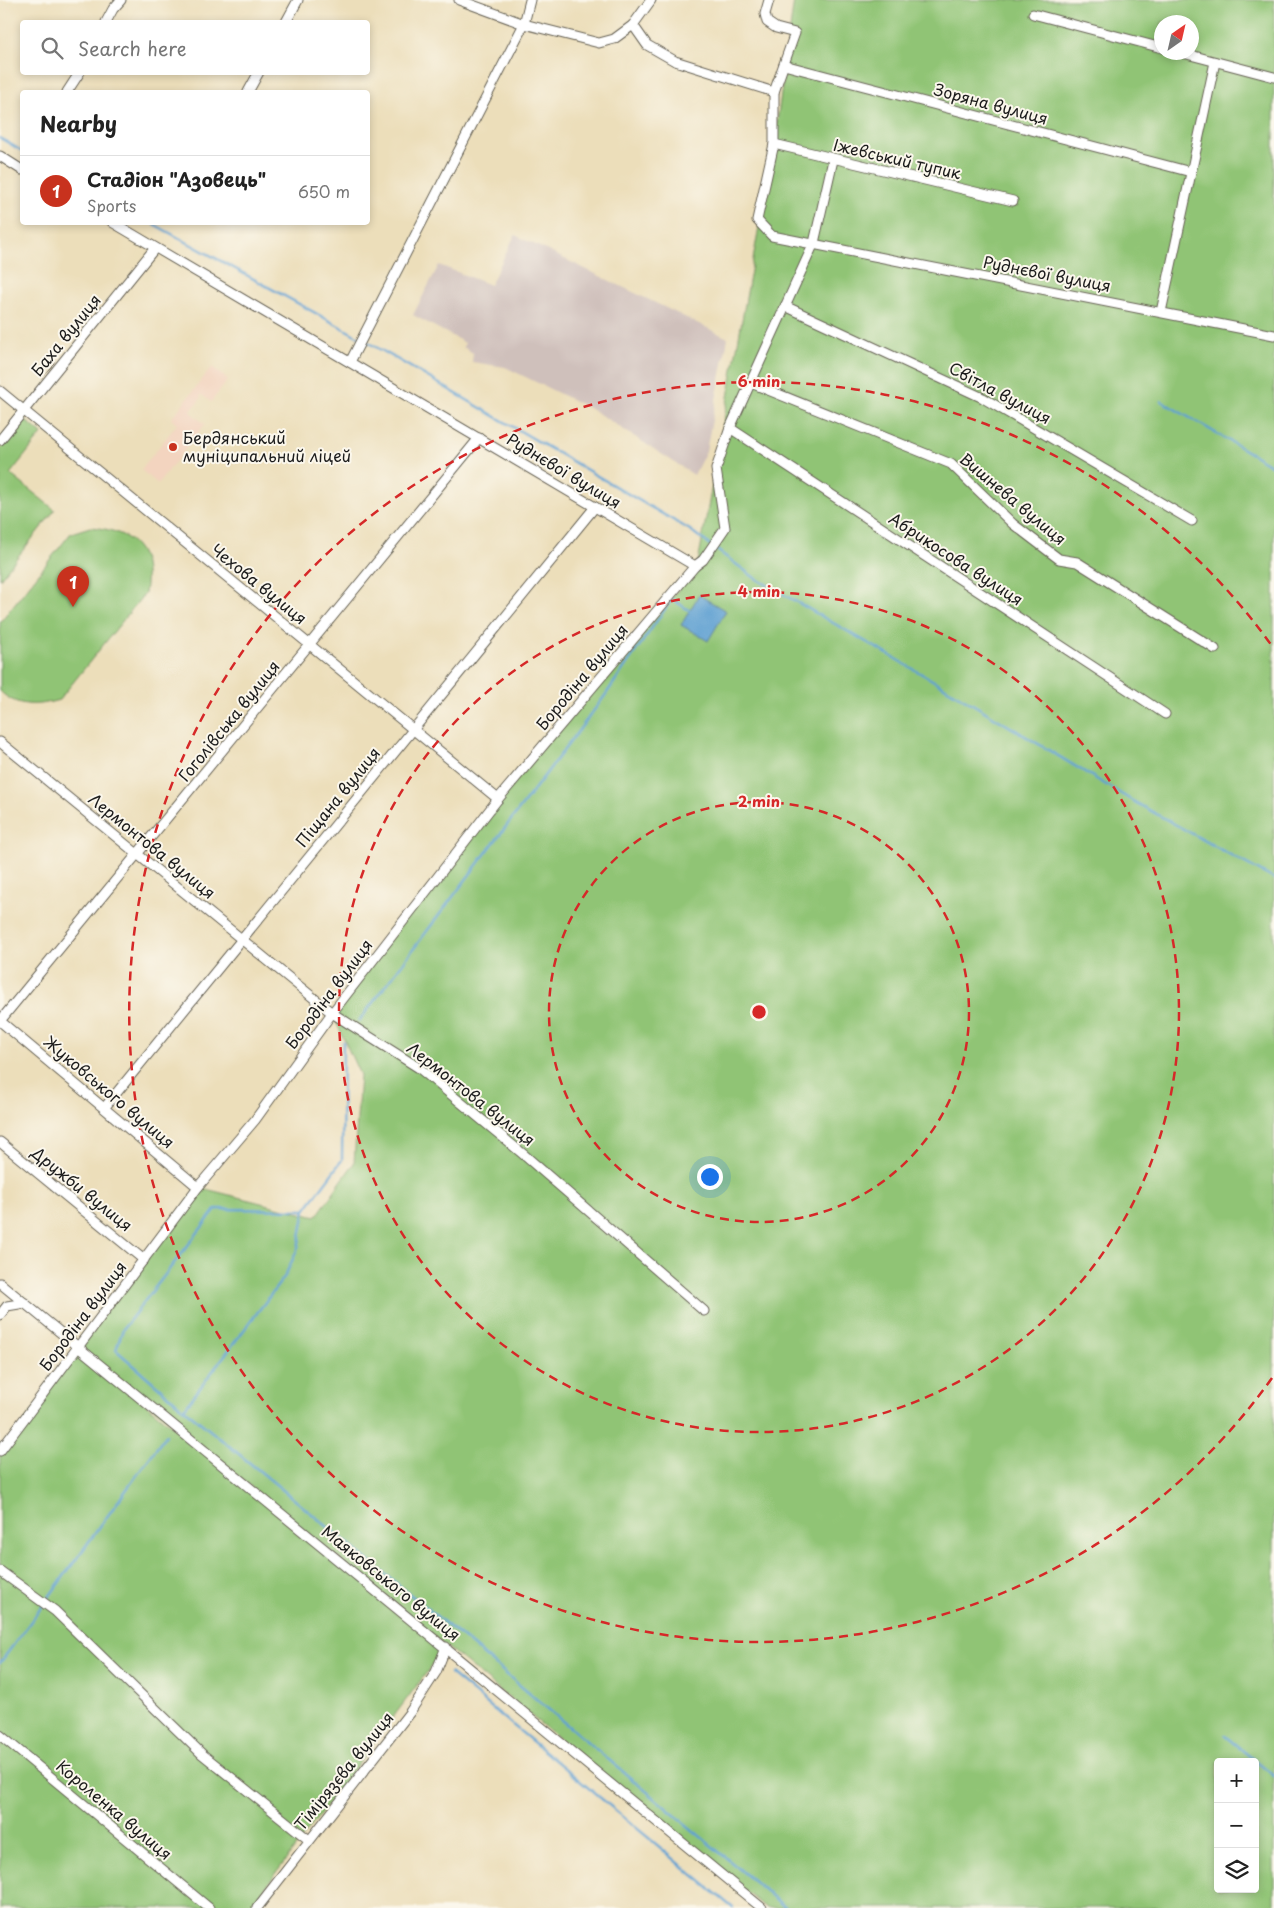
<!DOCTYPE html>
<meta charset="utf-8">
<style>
body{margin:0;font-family:"Playpen Sans",sans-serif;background:#f6f6f6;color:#222}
.controls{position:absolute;right:15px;bottom:15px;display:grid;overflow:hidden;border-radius:5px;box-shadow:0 2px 8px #0003}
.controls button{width:45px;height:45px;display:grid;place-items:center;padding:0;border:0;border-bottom:1px solid #e0e0e0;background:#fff;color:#222;font:25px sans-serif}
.compass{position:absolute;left:1154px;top:15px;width:45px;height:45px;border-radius:50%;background:#fff;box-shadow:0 2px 8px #0003;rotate:34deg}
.you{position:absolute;left:709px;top:1176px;width:18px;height:18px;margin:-12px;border:4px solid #fff;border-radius:50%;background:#1a73e8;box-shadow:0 0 0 8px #1a73e833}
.badge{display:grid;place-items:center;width:32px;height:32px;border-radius:50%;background:#c8321e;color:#fff;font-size:16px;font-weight:700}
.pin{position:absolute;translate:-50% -41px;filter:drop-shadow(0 1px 2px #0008)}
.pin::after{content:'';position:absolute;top:26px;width:18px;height:15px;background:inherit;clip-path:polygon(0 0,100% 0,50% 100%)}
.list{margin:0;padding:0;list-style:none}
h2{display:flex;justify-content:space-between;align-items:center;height:65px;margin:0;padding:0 20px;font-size:21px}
h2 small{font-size:16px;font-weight:400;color:#767676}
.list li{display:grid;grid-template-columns:32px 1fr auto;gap:15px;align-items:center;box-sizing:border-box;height:70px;padding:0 20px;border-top:1px solid #e0e0e0}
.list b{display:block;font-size:19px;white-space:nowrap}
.list p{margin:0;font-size:16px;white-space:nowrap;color:#767676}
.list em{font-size:16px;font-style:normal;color:#767676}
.icon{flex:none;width:28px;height:28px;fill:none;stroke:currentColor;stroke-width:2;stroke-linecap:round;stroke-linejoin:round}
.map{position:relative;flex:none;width:1274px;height:1908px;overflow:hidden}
.search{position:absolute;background:#fff;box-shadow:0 2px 8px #0003;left:20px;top:20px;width:350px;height:55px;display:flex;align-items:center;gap:12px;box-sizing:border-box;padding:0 18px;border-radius:5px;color:#767676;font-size:19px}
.panel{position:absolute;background:#fff;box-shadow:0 2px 8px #0003;left:20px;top:90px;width:350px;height:135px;border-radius:5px}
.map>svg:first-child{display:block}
.built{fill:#f3d4bf}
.industrial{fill:#cfc0bb}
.green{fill:#90c475;stroke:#567048;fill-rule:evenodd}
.water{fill:#5fa0d2;stroke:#3e5e77}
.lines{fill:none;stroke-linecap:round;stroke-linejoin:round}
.stream{stroke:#5fa0d2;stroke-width:2.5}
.minor-casing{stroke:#656053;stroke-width:11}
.minor{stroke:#fff;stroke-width:9}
.ring{fill:none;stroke:#d62828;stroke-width:2.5;stroke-dasharray:9 6}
.poi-dot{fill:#c8321e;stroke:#fbf7ec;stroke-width:2}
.labels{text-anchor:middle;stroke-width:4;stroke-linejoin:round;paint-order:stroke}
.street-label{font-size:16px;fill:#1c1c1c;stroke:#fbf7ec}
.poi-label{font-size:16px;fill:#1c1c1c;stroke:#fbf7ec;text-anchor:start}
.centre{fill:#d62828;stroke:#fbf7ec;stroke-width:2.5}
.ring-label{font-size:15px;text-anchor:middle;font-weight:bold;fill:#d62828;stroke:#fbf7ec;stroke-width:4;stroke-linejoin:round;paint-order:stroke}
</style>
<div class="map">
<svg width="1274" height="1908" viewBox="0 0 1274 1908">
<rect width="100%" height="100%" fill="#fbf7ec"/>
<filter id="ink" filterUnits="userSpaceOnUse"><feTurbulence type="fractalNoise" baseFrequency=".02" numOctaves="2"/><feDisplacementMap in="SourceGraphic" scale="10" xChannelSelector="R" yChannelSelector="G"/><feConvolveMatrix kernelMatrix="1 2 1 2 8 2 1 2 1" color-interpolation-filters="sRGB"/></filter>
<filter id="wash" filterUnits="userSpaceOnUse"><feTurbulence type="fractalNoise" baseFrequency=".0096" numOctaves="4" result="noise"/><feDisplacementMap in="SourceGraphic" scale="20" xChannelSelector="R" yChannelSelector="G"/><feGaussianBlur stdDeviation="1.12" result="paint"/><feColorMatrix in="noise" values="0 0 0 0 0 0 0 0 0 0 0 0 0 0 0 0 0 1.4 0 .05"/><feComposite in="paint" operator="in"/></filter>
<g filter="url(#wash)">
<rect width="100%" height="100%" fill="#ecdeba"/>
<!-- built -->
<polygon class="built" points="212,367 228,380 211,402 202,395 200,396 201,398 190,412 205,424 158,484 141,470 177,424 171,419"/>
<!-- industrial -->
<polygon class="industrial" points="515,235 728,338 706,451 694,475 593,410 505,367 472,362 473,353 463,347 465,343 413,315 439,265 490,285"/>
<!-- green -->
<g class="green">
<path d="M794,0H1274V1908H766L80,1347L198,1187L316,1217L354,1163L360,1075L332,1013L498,799L697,568L774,144ZM1162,22H1192V52H1162ZM1218,1762H1255V1889H1218Z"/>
<polygon points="24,419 42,434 10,474 55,510 0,579 0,450"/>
<path d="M90,527C131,530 152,550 145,593L59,700C39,706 16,708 0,691V622L71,533Z"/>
<polygon points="79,1350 445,1648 250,1908 0,1908 0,1454"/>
</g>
<!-- water -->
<polygon class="water" points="699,595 726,611 708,641 681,625"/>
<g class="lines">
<!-- stream -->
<g class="stream">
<polyline points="0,138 22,151"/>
<polyline points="150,222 359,337"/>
<polyline points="364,340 690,530 710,545"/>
<polyline points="1161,401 1274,467"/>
<polyline points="714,548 755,578 941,685 1131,800 1274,879"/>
<polyline points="359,1021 604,697 672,599 690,611"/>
<polyline points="343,1042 342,1160 305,1210 216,1209 123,1329 116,1350 184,1409 462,1637 786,1908"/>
<polyline points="184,1409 285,1276 298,1248 305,1210"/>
<polyline points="46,1601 166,1435"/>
<polyline points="0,1663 43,1605"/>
<polyline points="450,1673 733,1908"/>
<polyline points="1225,1736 1274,1776"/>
</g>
</g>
</g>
<g filter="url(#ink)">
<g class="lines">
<!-- minor casing -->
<g class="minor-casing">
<g id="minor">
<polyline points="459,0 524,24 599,43 614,39 633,25"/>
<polyline points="651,0 633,25 647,45 675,61 774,92"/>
<polyline points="769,0 765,14 767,22 776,28 795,33 774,92 774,144 757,220 772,236 1274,335"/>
<polyline points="1033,14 1162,48"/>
<polyline points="106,22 113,9 121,0"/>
<polyline points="286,22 298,0"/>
<polyline points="1179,52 1274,77"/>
<polyline points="784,65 1191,172"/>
<polyline points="67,92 80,72"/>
<polyline points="248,92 259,72"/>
<polyline points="774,144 1013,201"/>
<polyline points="0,156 22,170"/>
<polyline points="112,222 695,566 703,560 725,528 716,469 730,428 814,243 833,160"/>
<polyline points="785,306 983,398 1192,521"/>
<polyline points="1161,312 1215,62"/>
<polyline points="350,362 524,24 530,0"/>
<polyline points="751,383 951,464 1013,524 1059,559 1077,562 1215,649"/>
<polyline points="0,391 498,799"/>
<polyline points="730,428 1165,714"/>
<polyline points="0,440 155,248"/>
<polyline points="0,742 332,1013 419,1068 523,1154 704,1311"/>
<polyline points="0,1021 479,438"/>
<polyline points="0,1021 198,1187"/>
<polyline points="105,1107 595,507"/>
<polyline points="0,1142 144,1260"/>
<polyline points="0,1283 762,1908"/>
<polyline points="0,1315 7,1306 25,1303"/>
<polyline points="0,1451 198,1187 255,1120 332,1013 498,799 695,566"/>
<polyline points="0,1571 55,1611 202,1754 309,1840"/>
<polyline points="0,1735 209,1908"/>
<polyline points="257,1908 410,1712 436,1672 446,1647"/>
</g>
</g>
<!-- minor -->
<use href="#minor" class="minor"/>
</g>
</g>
<!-- distance rings -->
<g class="ring">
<circle cx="759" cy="1012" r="210"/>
<circle cx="759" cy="1012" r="420"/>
<path d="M1272 1378A630 630 0 1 1 1272 646"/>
</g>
<!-- markers -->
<circle class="poi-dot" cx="173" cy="447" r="5"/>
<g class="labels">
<!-- street labels -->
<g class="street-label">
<text transform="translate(991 104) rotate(15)" y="6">Зоряна вулиця</text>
<text transform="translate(897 159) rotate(13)" y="6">Іжевський тупик</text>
<text transform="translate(1047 274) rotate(11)" y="6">Руднєвої вулиця</text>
<text transform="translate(66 335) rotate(-51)" y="6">Баха вулиця</text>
<text transform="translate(1000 393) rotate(28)" y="6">Світла вулиця</text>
<text transform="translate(564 471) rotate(31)" y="6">Руднєвої вулиця</text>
<text transform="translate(1013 499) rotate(40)" y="6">Вишнева вулиця</text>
<text transform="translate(956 559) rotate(33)" y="6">Абрикосова вулиця</text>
<text transform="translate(259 584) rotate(39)" y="6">Чехова вулиця</text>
<text transform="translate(582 677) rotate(-50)" y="6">Бородіна вулиця</text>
<text transform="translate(229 721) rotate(-51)" y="6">Гоголівська вулиця</text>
<text transform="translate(338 797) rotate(-51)" y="6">Піщана вулиця</text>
<text transform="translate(152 846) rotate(39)" y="6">Лермонтова вулиця</text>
<text transform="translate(329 994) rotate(-53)" y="6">Бородіна вулиця</text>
<text transform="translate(109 1092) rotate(40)" y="6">Жуковського вулиця</text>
<text transform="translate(471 1094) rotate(38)" y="6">Лермонтова вулиця</text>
<text transform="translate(82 1189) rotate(39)" y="6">Дружби вулиця</text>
<text transform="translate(83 1316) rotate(-53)" y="6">Бородіна вулиця</text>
<text transform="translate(391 1583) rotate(39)" y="6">Маяковського вулиця</text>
<text transform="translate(344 1771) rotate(-51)" y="6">Тімірязєва вулиця</text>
<text transform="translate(114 1810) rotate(40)" y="6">Короленка вулиця</text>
</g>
<!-- poi labels -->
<g class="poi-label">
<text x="183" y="444">Бердянський<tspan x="183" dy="18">муніципальний ліцей</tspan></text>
</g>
</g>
<circle cx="759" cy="1012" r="8" class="centre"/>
<g class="ring-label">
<text x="759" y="387">6 min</text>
<text x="759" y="597">4 min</text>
<text x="759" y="807">2 min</text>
</g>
</svg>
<div class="controls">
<button>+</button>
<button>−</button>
<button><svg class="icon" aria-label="layers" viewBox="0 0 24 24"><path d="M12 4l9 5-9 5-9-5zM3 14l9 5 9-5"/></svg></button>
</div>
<svg class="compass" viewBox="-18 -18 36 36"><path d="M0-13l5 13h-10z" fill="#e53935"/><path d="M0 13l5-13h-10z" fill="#767676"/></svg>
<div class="you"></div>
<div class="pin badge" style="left:73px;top:607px">1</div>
<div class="search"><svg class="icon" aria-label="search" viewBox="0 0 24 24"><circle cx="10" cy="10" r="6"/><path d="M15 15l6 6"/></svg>Search here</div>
<section class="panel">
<h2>Nearby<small></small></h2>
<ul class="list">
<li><span class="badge">1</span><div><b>Стадіон &quot;Азовець&quot;</b><p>Sports</p></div><em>650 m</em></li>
</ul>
</section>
</div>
